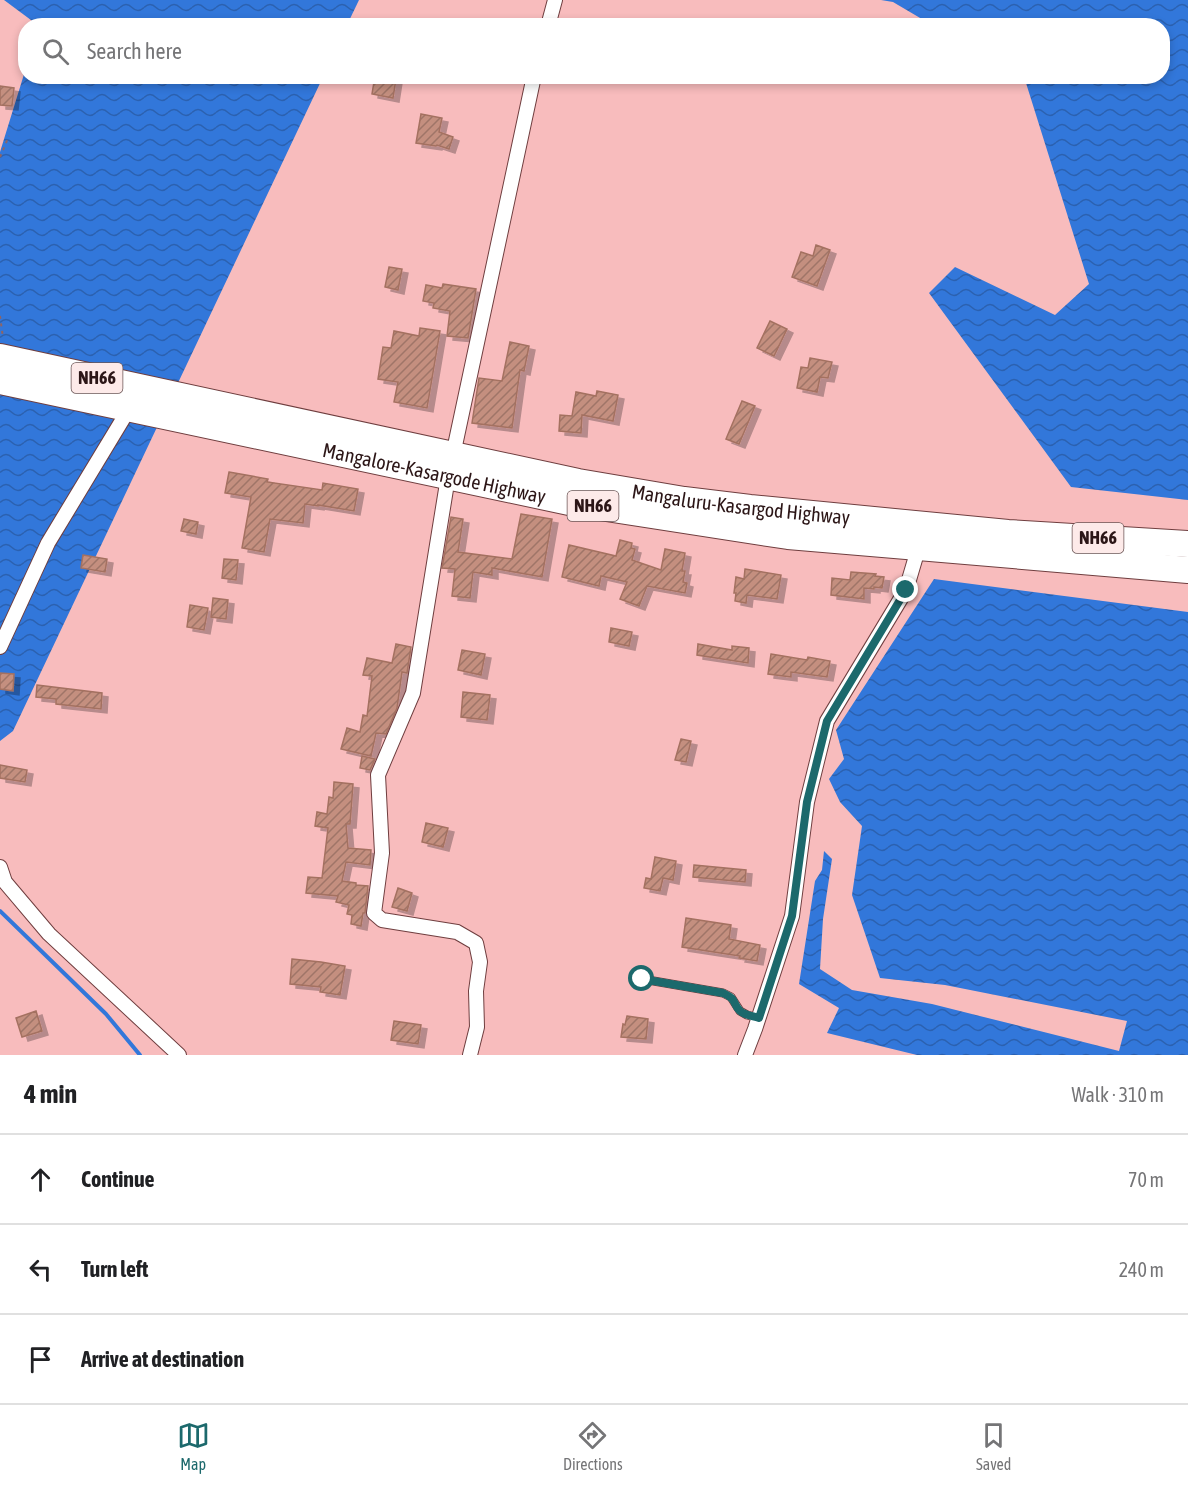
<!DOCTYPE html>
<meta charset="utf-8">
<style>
body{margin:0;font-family:"Asap Condensed",sans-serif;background:#f2f2f2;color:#202124}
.stop{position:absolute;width:18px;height:18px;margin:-14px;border:4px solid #1c696c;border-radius:50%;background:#fff}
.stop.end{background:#1c696c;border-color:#fff;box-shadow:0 2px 6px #0008}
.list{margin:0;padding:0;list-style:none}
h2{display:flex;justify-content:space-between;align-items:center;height:78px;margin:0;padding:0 24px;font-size:26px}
h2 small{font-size:20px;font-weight:400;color:#757577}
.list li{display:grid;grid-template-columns:39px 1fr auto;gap:18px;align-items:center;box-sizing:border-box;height:90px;padding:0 24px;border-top:2px solid #e0e0e0}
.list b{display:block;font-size:22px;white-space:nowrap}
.list em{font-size:20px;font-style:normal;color:#757577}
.icon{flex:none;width:33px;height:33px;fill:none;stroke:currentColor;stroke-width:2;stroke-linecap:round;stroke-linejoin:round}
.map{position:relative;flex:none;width:1188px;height:1055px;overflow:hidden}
.search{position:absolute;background:#fff;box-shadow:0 3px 9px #0003;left:18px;right:18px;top:18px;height:66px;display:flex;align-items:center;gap:15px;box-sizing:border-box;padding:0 21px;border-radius:24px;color:#757577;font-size:22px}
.sheet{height:348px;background:#fff}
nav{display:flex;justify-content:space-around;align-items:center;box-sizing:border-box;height:84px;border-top:2px solid #e0e0e0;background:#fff;font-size:16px;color:#757577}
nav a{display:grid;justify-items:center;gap:3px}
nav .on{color:#1c696c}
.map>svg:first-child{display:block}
.water{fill:url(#water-waves)}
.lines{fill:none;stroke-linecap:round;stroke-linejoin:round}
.stream{stroke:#3277da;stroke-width:4}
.building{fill:url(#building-hatch);stroke:#a47161;stroke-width:1.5;filter:url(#shadow)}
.lane-casing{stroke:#6f3e3f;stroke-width:9}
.street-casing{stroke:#6f3e3f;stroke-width:16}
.highway-casing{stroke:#6f3e3f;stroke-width:28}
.path{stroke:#8d6566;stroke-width:2;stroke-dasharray:3 4.5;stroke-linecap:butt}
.lane{stroke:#fff;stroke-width:7}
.street{stroke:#fff;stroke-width:14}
.highway{stroke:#fff;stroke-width:26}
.route{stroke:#1c696c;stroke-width:8}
.labels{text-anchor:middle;stroke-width:4.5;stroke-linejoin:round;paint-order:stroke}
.shield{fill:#fdeae9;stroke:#6b5656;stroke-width:1.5}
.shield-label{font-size:18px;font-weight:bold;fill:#2c1617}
.street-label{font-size:20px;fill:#2c1617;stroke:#fdeae9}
</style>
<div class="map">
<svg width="1188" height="1055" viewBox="0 0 1188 1055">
<defs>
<pattern id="water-waves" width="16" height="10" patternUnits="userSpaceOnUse" patternTransform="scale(1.5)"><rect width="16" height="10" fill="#3277da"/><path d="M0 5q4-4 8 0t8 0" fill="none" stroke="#2b61b0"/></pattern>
<pattern id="building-hatch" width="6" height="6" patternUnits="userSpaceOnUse" patternTransform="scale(1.5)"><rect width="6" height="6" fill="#c48f7f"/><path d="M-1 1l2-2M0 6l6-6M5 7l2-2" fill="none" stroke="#9f7467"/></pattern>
<filter id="shadow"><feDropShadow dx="6" dy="4" stdDeviation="0" flood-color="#0004"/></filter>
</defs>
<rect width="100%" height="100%" fill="#f8bcbd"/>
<!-- water -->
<g class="water">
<polygon points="4,0 359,0 347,25 39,26"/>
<polygon points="881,0 1188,0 1188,500 1071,487 929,293 955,267 1055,315 1089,284 1026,83 1015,77 1162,76 1162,26 932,25 893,2"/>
<polygon points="25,71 26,76 323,77 13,731 0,741 0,152"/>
<polygon points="934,579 1188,612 1188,1055 917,1055 827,1033 839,1008 799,984 815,881 822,870 824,851 832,859 823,919 820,969 852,990 932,1004 1119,1051 1127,1021 945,985 880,978 852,895 862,826 840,802 829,779 844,759 836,730"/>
</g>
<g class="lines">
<!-- stream -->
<polyline class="stream" points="0,911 106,1014 140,1055"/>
</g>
<!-- building -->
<g class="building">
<polygon points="375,76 396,79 393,98 372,94"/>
<polygon points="0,86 14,88 12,106 0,105"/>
<polygon points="421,114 442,118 439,132 453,137 449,149 437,145 436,146 416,143"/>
<polygon points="816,245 830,250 817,286 792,277 801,252 813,256"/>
<polygon points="389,267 402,269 398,290 385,287"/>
<polygon points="443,284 476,289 468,338 447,336 450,311 433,308 434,303 423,301 426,285 442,288"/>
<polygon points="770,321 787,329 774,356 757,348"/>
<polygon points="420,328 440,331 427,408 394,402 398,382 378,379 383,347 391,348 394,331 419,336"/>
<polygon points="510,342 529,346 524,371 520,370 512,428 472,423 479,378 502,381"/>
<polygon points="810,358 832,362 828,378 820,377 817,392 797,388 801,367 808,368"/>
<polygon points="597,391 618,395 613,421 582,415 581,433 559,431 560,415 572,416 576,392 596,396"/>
<polygon points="742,401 755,406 739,444 726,439"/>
<polygon points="229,472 268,479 267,482 322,490 323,483 358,489 354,511 318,505 318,506 305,504 303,523 270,519 264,552 242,548 251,497 225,493"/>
<polygon points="521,514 552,519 542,577 492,568 492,575 473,572 470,598 452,596 455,569 442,568 451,517 463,519 458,552 512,559"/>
<polygon points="184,519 198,522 196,534 181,531"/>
<polygon points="620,540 632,543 631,548 635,549 632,560 661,570 665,549 685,553 682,571 685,571 683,582 687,583 685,593 647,586 639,606 620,599 627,582 601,576 599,586 562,577 569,545 616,556"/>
<polygon points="83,555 107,559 105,572 81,568"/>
<polygon points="224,559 238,560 236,580 222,578"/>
<polygon points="745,569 781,575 777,599 747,595 746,603 735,601 736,593 734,593 736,577 744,579"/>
<polygon points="851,572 876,574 875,576 884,577 882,588 874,587 874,589 864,588 864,599 831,595 832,578 850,580"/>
<polygon points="213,598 228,600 226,619 211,617"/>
<polygon points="190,605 208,608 204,630 187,627"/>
<polygon points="611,628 632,632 629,646 609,642"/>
<polygon points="396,644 411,647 407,673 402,672 397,708 386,734 376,733 371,756 341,749 347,728 360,732 363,715 367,716 372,676 363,675 367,658 392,663"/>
<polygon points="698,644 732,650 732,646 749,648 748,663 697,655"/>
<polygon points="462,650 485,654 481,675 458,670"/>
<polygon points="771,654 807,660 808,657 830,661 827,677 791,672 791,677 768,674"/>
<polygon points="0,673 14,674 13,691 0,689"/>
<polygon points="37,685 102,693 101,709 56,704 56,699 36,697"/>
<polygon points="463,692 490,695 487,720 461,717"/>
<polygon points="681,739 691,741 686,762 675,760"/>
<polygon points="362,756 375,759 370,770 360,768"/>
<polygon points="0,765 27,770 25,782 0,778"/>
<polygon points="334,782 353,784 350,824 346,824 348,848 371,850 370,865 346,862 342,881 356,883 356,885 368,886 365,913 363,913 361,926 351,924 352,915 347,914 349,905 336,902 338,896 306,893 308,877 322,878 328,828 315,826 317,812 327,814 329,797 333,798"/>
<polygon points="426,823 448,828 443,847 422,842"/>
<polygon points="655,857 676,861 673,880 663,878 660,891 644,888 646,878 651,879"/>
<polygon points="694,865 746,870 745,882 693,877"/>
<polygon points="398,888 412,893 407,911 392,907"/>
<polygon points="686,918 731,925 729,939 760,945 757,961 739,958 740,956 682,947"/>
<polygon points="292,959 321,962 345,966 340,995 320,992 321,987 290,984"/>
<polygon points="36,1011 42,1031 22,1037 16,1018"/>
<polygon points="627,1016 648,1019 646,1039 621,1037 623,1024 625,1025"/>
<polygon points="394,1021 421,1025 418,1044 391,1040"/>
</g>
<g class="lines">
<!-- lane casing -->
<g class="lane-casing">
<polyline id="lane" points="642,979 723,993 731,997 740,1011 747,1015 759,1018"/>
</g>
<!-- street casing -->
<g class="street-casing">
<g id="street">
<polyline points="548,26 555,0"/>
<polyline points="453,455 534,76"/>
<polyline points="448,477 413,693 378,775 382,853 374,913 382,920 457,932 476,943 480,962 476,991 477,1027 470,1055"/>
<polyline points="0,647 48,543 129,409"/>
<polyline points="0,867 5,882 49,934 179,1055"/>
<polyline points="745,1055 755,1029 792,916 807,802 827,721 906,590 919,546"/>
</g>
</g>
<!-- highway casing -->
<g class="highway-casing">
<g id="highway">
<path id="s1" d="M0,357L578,482L684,500L750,508L1008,533L1188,544"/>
<path id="s2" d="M0,381L574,503L788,536L1188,570"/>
</g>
</g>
<!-- path -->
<g class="path">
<polyline points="0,157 9,136"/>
<polyline points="0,316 3,338"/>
</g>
<!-- lane -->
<use href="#lane" class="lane"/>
<!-- street -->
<use href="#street" class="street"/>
<!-- highway -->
<use href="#highway" class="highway"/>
</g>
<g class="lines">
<!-- route -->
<path class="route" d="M642,979L723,993C738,1000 732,1003 740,1011C744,1015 753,1016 759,1018L792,916L807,802L827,721L906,590"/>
</g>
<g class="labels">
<!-- shield labels -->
<g class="shield">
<rect x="71.5" y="363" width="51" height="30" rx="4.5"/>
<rect x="567.5" y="491" width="51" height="30" rx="4.5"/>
<rect x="1072.5" y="523" width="51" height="30" rx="4.5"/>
</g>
<g class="shield-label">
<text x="97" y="384">NH66</text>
<text x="593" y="512">NH66</text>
<text x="1098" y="544">NH66</text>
</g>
<!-- street labels -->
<g class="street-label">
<text dy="7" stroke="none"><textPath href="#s2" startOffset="444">Mangalore-Kasargode Highway</textPath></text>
<text dy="7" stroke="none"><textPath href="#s1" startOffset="756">Mangaluru-Kasargod Highway</textPath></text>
</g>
</g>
</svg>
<div class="stop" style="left:642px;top:979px"></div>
<div class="stop end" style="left:906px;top:590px"></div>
<div class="search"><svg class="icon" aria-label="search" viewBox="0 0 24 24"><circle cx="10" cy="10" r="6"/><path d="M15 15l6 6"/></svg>Search here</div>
</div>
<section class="sheet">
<h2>4 min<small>Walk · 310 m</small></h2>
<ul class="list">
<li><svg class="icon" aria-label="ahead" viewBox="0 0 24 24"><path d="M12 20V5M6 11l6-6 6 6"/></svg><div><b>Continue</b></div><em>70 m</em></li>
<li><svg class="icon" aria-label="left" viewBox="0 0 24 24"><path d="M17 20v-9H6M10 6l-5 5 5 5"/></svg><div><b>Turn left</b></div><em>240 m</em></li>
<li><svg class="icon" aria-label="arrive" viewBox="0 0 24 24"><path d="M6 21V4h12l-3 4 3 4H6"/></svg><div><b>Arrive at destination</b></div></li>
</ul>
</section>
<nav>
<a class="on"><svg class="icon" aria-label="map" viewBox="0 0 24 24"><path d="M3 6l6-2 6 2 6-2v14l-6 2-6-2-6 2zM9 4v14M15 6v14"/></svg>Map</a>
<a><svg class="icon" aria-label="directions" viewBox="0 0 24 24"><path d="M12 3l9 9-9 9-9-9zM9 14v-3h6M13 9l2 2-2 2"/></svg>Directions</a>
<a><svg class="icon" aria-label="saved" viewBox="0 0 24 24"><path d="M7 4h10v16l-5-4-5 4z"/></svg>Saved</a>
</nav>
